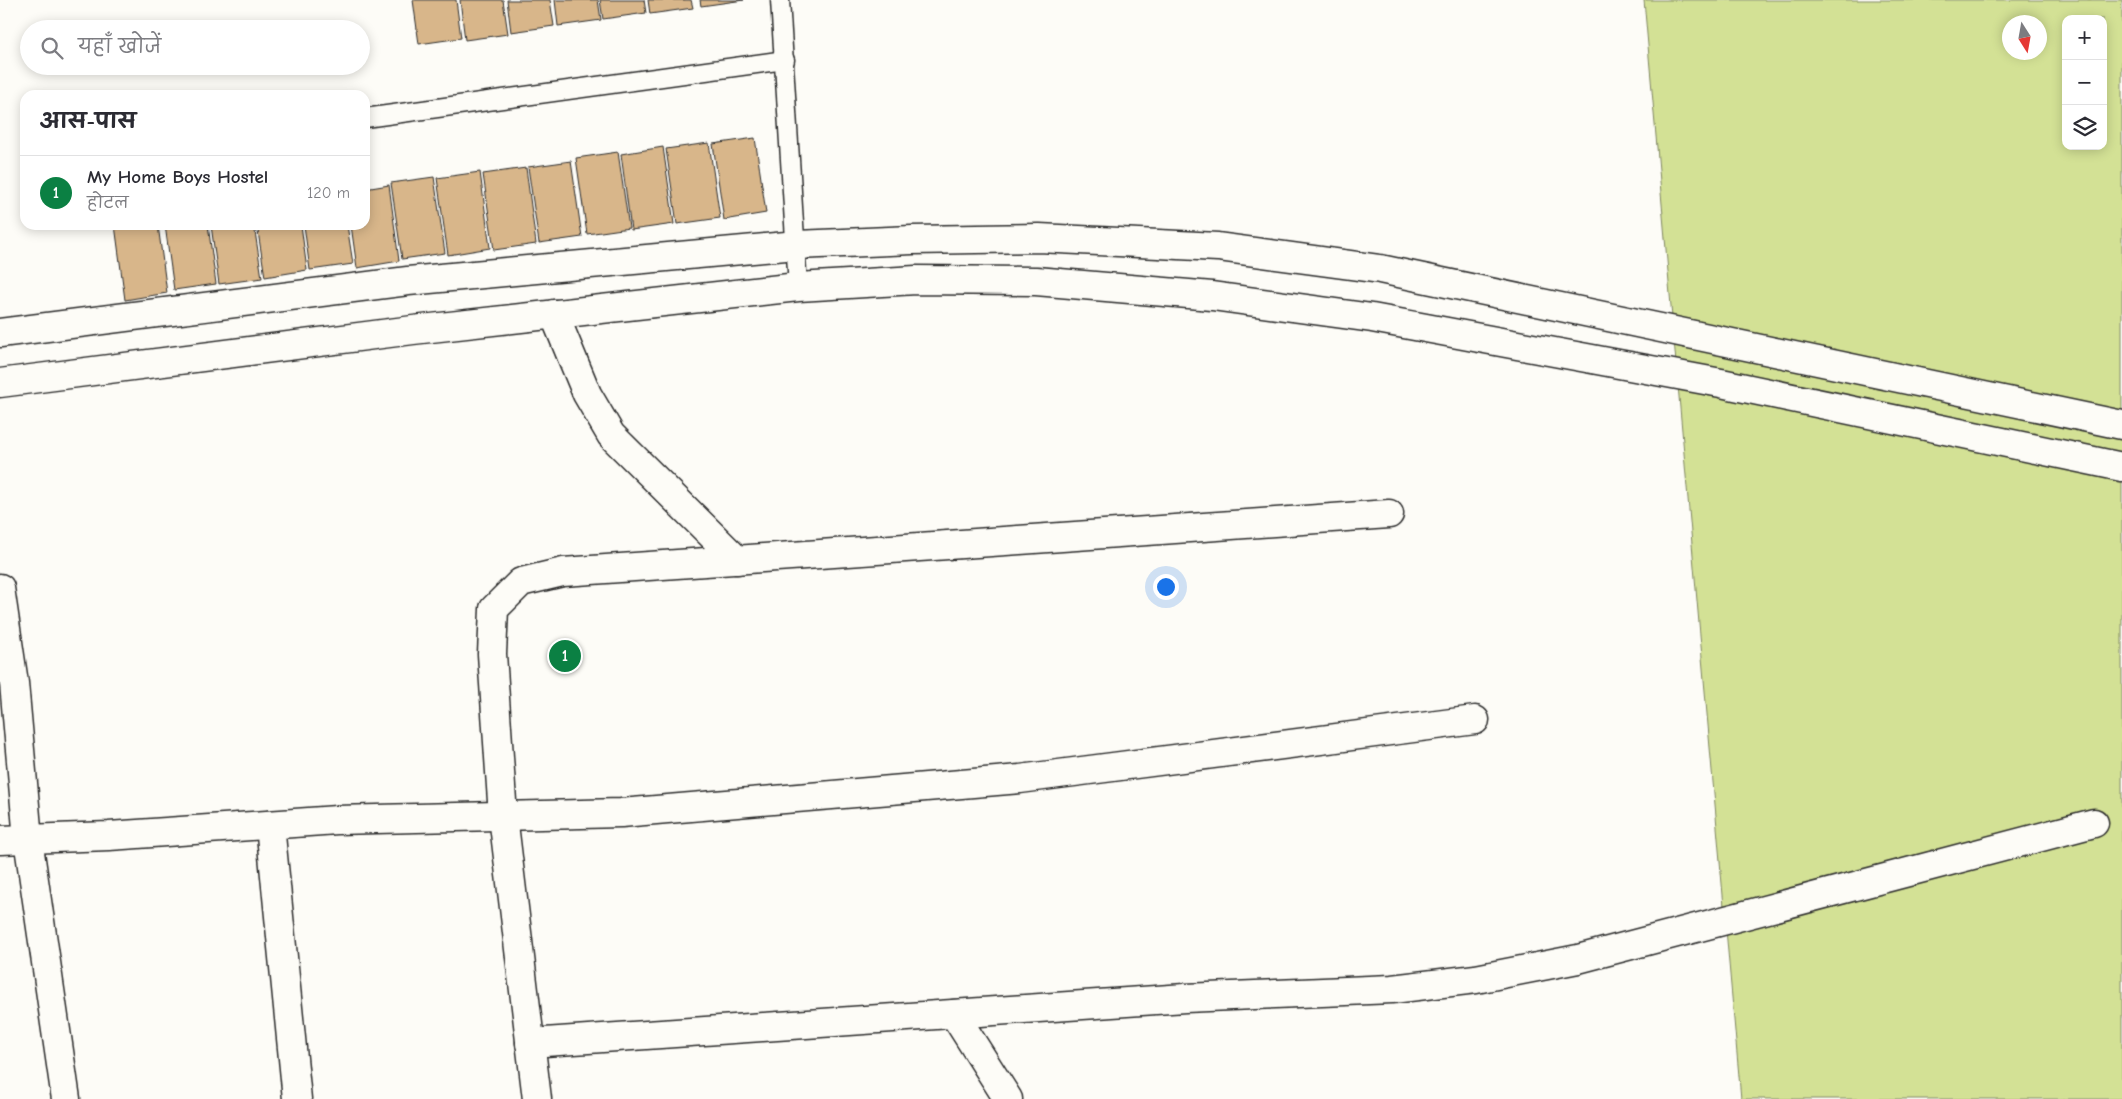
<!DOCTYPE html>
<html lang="hi">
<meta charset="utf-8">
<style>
body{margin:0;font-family:"Comic Neue","Playpen Sans Deva",sans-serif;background:#f7f7f7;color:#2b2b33}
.controls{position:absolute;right:15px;top:15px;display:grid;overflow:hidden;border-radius:10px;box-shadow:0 2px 12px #0003}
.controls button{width:45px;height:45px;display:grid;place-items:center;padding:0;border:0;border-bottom:1px solid #e1e1e2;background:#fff;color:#2b2b33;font:25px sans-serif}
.compass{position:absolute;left:2002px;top:15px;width:45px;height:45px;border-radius:50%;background:#fff;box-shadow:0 2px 12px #0003;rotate:169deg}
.you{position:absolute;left:1165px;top:586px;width:18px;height:18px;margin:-12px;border:4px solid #fff;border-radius:50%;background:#1a73e8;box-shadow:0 0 0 8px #1a73e833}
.badge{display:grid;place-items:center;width:32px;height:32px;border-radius:50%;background:#0b8043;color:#fff;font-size:16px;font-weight:700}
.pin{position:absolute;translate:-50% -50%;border:2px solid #fff;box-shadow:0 1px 5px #0006}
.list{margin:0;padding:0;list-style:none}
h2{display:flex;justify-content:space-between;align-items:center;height:65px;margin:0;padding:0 20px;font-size:21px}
h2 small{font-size:16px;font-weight:400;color:#7c7c81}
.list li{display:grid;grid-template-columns:32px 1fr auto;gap:15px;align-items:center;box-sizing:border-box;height:75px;padding:0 20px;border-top:1px solid #e1e1e2}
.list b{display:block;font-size:19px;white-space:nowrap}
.list p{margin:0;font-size:16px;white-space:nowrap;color:#7c7c81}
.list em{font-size:16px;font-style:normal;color:#7c7c81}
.icon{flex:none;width:28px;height:28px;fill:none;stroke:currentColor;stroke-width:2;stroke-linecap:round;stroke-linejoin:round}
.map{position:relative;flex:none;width:2122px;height:1099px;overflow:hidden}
.search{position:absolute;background:#fff;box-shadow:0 2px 12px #0003;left:20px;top:20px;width:350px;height:55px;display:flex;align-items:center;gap:12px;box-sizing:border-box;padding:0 18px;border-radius:28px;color:#7c7c81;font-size:19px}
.panel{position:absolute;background:#fff;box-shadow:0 2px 12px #0003;left:20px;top:90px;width:350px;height:140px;border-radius:15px}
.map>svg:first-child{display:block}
.green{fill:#d3e195;stroke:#7f8660;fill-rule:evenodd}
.building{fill:#d8b68a;stroke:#2b2b2b}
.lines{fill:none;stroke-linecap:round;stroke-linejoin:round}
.lane-casing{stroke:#2b2b2b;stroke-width:21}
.street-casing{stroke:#2b2b2b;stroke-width:31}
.lane{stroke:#fdfcf7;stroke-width:18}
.street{stroke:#fdfcf7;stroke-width:28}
</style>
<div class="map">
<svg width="2122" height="1099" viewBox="0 0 2122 1099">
<rect width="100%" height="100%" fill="#fdfcf7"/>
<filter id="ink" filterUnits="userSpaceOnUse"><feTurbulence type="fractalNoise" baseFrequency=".02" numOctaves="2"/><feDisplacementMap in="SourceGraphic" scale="10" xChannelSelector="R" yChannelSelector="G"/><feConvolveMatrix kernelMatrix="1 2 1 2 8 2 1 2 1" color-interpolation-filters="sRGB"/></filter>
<g filter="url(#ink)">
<!-- green -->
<path class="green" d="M1644,0H2122V1099H1741ZM2066,19H2103V146H2066ZM2010,22H2040V52H2010Z"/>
<!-- building -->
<g class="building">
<polygon points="413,0 456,0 461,38 419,44"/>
<polygon points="460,0 503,0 508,34 465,40"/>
<polygon points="507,0 550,0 554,26 511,32"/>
<polygon points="555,0 598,0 601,20 558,26"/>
<polygon points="600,0 644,0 646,13 603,19"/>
<polygon points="648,0 691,0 693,8 650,14"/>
<polygon points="700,0 744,0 701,6"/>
<polygon points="755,138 766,213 724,220 713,144"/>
<polygon points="709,143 720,218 677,224 666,149"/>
<polygon points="663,147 674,224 631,230 621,154"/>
<polygon points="618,152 629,228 587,234 576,158"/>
<polygon points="571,161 582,237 539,243 528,167"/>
<polygon points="526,168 536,244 494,250 483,174"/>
<polygon points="480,172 490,248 448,255 437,178"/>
<polygon points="434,177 445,253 402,259 391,183"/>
<polygon points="389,185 399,261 357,268 351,225 365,225 365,189"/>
<polygon points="115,225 158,225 167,293 125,300"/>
<polygon points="165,225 208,225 216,284 174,290"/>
<polygon points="211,225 254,225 262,278 219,284"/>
<polygon points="257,225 301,225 307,270 265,277"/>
<polygon points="304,225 347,225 353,264 310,270"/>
</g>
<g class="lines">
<!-- lane casing -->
<g class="lane-casing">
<g id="lane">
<polyline points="780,0 798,287"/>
<polyline points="365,118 785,60"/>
</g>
</g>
<!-- street casing -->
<g class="street-casing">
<g id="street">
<polyline points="554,314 587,394 611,435 737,560"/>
<polyline points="0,333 408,281 797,245 912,240 1039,238 1218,247 1380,269 2122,425"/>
<polyline points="0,383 413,330 798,287 916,280 1036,281 1212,296 1372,318 1721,383 2122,467"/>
<polyline points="0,588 14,683 28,839 66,1099"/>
<polyline points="270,825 297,1099"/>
<polyline points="0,840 109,836 337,820 621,813 1020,779 1475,720"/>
<polyline points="954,1014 1008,1099"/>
<polyline points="530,1043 1185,998 1392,989 1476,979 1578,959 2094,823"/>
<polyline points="537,1099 503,816 492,654 494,609 521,582 563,572 1389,514"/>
</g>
</g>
<!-- lane -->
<use href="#lane" class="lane"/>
<!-- street -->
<use href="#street" class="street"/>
</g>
</g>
</svg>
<div class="controls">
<button>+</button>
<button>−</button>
<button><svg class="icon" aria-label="layers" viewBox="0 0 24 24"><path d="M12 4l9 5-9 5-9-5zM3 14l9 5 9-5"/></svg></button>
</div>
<svg class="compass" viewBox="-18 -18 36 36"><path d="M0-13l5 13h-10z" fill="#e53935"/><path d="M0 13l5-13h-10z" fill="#7c7c81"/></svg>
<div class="you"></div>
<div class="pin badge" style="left:565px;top:656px">1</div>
<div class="search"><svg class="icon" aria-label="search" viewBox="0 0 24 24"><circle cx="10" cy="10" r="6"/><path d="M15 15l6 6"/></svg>यहाँ खोजें</div>
<section class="panel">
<h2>आस-पास<small></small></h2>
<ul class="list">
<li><span class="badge">1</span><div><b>My Home Boys Hostel</b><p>होटल</p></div><em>120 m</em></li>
</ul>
</section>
</div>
